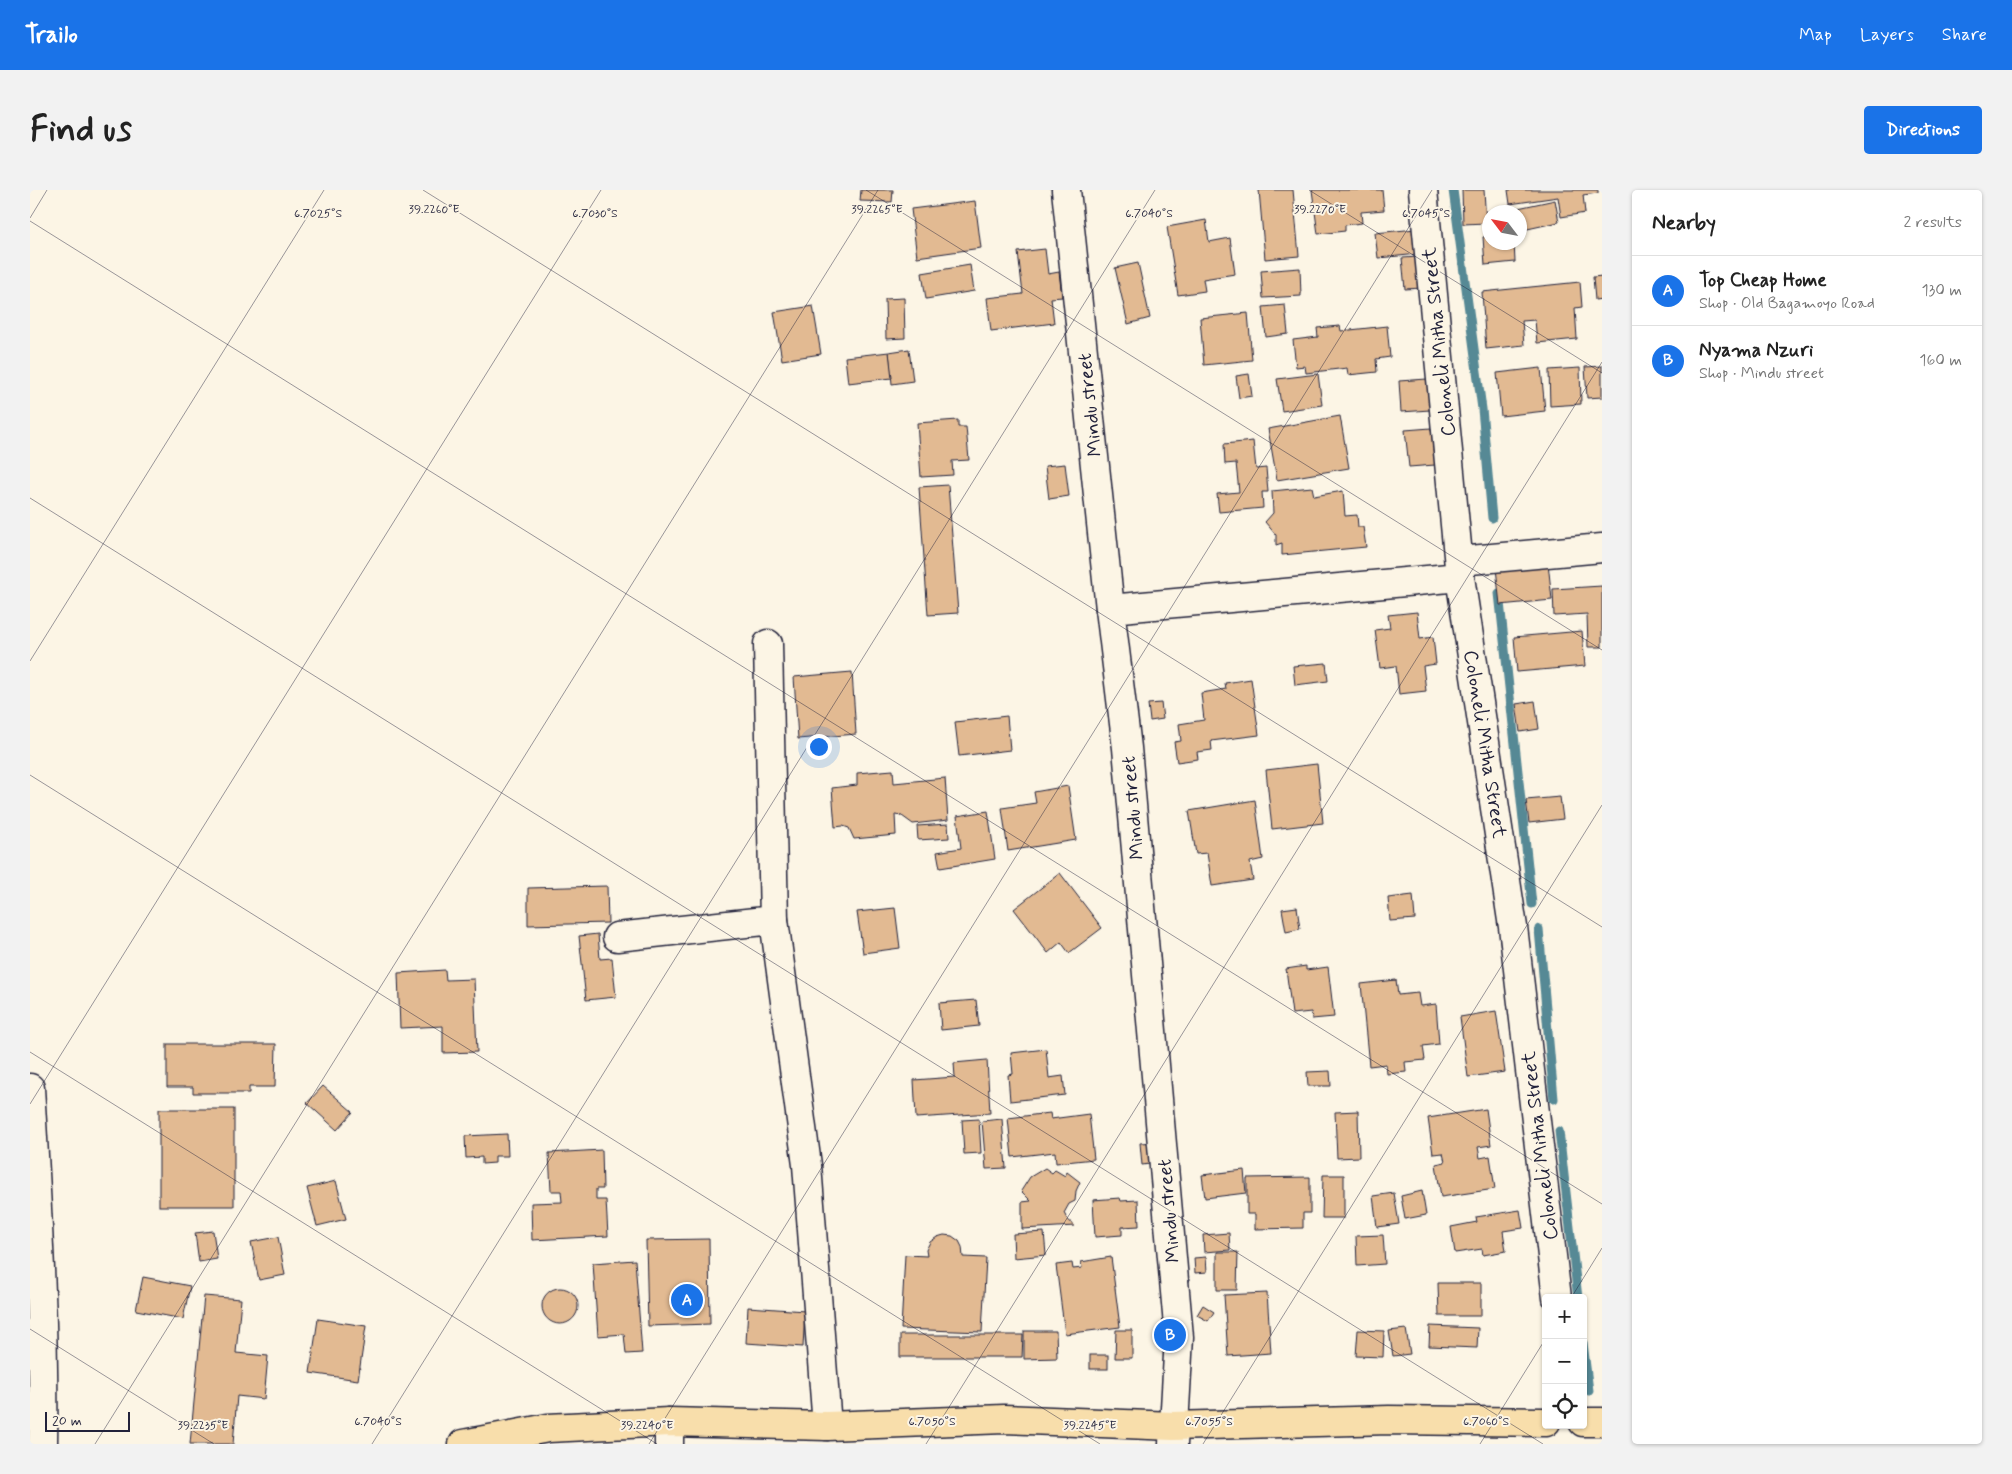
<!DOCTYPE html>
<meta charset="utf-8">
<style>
body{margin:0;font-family:Mynerve,sans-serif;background:#f2f2f2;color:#222}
.controls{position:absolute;right:15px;bottom:15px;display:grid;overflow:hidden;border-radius:5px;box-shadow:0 1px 4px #0004}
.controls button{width:45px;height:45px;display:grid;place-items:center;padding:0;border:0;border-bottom:1px solid #e0e0e0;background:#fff;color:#222;font:25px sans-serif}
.compass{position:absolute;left:1452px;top:15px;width:45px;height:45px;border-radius:50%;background:#fff;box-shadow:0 1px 4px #0004;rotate:302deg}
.scale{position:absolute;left:15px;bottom:12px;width:85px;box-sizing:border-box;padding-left:5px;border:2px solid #22223b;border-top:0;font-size:14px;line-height:18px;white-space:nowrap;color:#22223b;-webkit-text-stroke:4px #fcf5e5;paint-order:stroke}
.you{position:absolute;left:788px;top:556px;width:18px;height:18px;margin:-12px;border:4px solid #fff;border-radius:50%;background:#1a73e8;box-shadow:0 0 0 8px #1a73e833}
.badge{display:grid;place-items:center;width:32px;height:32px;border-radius:50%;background:#1a73e8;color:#fff;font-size:16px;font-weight:700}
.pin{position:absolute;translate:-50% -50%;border:2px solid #fff;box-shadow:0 1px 5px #0006}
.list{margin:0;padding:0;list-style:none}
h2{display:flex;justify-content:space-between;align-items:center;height:65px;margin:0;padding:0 20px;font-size:21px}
h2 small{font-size:16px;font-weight:400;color:#767676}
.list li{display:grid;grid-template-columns:32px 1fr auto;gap:15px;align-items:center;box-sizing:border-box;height:70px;padding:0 20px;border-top:1px solid #e0e0e0}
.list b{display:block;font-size:19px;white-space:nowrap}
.list p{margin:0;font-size:16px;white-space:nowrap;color:#767676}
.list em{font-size:16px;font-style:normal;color:#767676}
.icon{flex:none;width:28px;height:28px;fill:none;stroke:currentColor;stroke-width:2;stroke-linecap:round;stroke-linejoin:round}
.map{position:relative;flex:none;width:1572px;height:1254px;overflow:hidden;border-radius:5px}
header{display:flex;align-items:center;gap:30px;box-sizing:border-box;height:70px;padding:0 25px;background:#1a73e8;color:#fff}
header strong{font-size:24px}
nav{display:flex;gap:28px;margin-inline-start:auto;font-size:18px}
.intro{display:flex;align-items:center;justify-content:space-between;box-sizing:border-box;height:120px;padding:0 30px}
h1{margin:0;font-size:35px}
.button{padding:12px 22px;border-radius:5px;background:#1a73e8;color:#fff;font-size:18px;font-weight:700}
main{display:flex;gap:30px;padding:0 30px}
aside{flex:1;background:#fff;border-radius:5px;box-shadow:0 1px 4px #0004}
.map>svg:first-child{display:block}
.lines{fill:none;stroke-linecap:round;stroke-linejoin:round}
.stream{stroke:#578995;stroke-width:9}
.building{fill:#e2ba92;stroke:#22223b}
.minor-casing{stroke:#22223b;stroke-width:31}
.primary-casing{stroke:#22223b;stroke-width:31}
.minor{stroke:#fcf5e5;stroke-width:28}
.primary{stroke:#f8deab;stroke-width:28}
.ticks{fill:none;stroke:#22223b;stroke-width:1;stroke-opacity:0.45}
.labels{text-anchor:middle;stroke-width:4;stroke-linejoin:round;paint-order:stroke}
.street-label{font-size:20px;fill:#22223b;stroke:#fcf5e5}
.ticks-label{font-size:12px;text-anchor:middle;fill:#22223b;stroke:#fcf5e5;stroke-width:4;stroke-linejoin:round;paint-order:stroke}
</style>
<header>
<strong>Trailo</strong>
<nav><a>Map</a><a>Layers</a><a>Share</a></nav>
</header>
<div class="intro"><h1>Find us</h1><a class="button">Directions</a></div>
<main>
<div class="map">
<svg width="1572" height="1254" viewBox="0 0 1572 1254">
<rect width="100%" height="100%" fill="#fcf5e5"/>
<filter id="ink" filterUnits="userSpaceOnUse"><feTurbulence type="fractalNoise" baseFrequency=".02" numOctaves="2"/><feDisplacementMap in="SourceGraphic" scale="10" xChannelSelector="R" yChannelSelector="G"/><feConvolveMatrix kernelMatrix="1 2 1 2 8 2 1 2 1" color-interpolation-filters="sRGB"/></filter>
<g filter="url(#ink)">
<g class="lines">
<!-- stream -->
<g class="stream">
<polyline points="1423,0 1452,219 1462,328"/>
<polyline points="1469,403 1502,714"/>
<polyline points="1509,739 1524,909"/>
<polyline points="1529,941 1548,1108"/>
<polyline points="1553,1153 1559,1201"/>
</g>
</g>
<!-- building -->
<g class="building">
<polygon points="831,0 863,0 862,12 830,11"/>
<polygon points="1229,0 1263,0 1269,66 1235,69"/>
<polygon points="1282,0 1352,0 1354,20 1331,22 1332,33 1315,35 1315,41 1288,44"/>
<polygon points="1432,0 1454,0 1456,33 1433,34"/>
<polygon points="1478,0 1568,0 1568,3 1553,5 1555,23 1531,27 1528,7 1480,14"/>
<polygon points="1525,10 1529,32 1493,40 1488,18"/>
<polygon points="945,11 951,58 887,67 881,19"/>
<polygon points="1176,30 1179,52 1200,48 1205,84 1173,89 1175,101 1148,105 1137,37"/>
<polygon points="1386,39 1389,64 1348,68 1345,43"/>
<polygon points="1460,46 1460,52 1484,52 1485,72 1455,75 1453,47"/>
<polygon points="1015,59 1018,84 1029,82 1032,107 1021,108 1024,133 961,141 957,108 993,104 988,62"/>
<polygon points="1390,67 1392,98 1375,99 1372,68"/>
<polygon points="1108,73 1120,128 1098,134 1085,78"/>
<polygon points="940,75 944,101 896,109 892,83"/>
<polygon points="1270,78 1271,106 1233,108 1231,81"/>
<polygon points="1572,86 1572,109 1565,110 1563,87"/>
<polygon points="1550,92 1552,117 1545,118 1547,149 1507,153 1505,130 1492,131 1494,155 1456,159 1452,102"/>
<polygon points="874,108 875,148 856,149 855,109"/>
<polygon points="1255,115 1258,144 1236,147 1233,117"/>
<polygon points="783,116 791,164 752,170 744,122"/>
<polygon points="1218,123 1222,170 1174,175 1170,128"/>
<polygon points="1310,136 1311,141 1357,136 1360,167 1346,169 1347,182 1318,185 1317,178 1276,183 1275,176 1266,177 1263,150 1288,147 1287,138"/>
<polygon points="879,159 883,191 862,194 859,162"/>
<polygon points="859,162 862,188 818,193 815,167"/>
<polygon points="1572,176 1572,207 1557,208 1555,177"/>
<polygon points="1511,178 1515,221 1471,226 1467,183"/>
<polygon points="1550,178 1551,214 1520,216 1519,180"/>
<polygon points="1219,184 1222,206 1209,208 1206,186"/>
<polygon points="1288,184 1292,215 1252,221 1247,189"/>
<polygon points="1397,189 1400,220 1371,222 1369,191"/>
<polygon points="1310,226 1319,278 1247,290 1238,239"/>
<polygon points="928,230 928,237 936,237 939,270 922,271 923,285 891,287 887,233"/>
<polygon points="1401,238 1405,275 1379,277 1375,240"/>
<polygon points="1223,251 1226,279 1236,278 1238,302 1232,302 1233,318 1189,322 1187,304 1209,302 1206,273 1195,274 1194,254"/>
<polygon points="1035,274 1039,306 1019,309 1015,276"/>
<polygon points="918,295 928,423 898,425 889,297"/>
<polygon points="1282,297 1284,306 1313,301 1315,326 1327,325 1328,337 1333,337 1336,357 1252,365 1252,353 1246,355 1246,345 1235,332 1243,323 1242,301"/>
<polygon points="1518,373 1522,410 1470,415 1466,378"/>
<polygon points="1572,396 1572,457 1558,457 1557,424 1524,426 1523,399"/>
<polygon points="1387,422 1390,449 1403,447 1406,474 1393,476 1396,501 1369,504 1366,476 1350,478 1345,440 1360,438 1358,425"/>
<polygon points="1552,441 1555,476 1487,482 1484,447"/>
<polygon points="1296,473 1298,491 1265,495 1263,476"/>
<polygon points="822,482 826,544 768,549 764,487"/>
<polygon points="1221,489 1229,545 1181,551 1182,560 1167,562 1168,569 1147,572 1144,552 1151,551 1149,534 1174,530 1171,503 1196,499 1195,493"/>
<polygon points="1505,511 1509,539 1490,542 1486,514"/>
<polygon points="1131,513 1133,529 1120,531 1118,514"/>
<polygon points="977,526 980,560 929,566 925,532"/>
<polygon points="1287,574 1293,633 1242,639 1236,580"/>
<polygon points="863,580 864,593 915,588 918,630 883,634 872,626 865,625 866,645 824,649 819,638 813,636 805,637 802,598 827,595 827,583"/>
<polygon points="1038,596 1046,650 978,661 972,618 1006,613 1004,602"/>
<polygon points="1530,607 1533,629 1499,633 1496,610"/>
<polygon points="1225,610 1233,669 1220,672 1223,690 1182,696 1177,663 1166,664 1159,621"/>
<polygon points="958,621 965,669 910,678 907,662 931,658 927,626"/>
<polygon points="918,634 919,648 888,650 887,636"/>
<polygon points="1030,683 1072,738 1039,763 1031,752 1018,763 984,719"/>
<polygon points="577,696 578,733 498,735 498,698"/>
<polygon points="1383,705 1385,729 1360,731 1358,708"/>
<polygon points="1267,717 1270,739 1256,742 1252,719"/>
<polygon points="865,718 870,758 833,763 827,722"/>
<polygon points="568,744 570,769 582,768 586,807 556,810 549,746"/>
<polygon points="1276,776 1276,780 1298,777 1304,827 1282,829 1281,822 1262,824 1256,779"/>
<polygon points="415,780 416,790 444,789 447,862 413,863 413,836 370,838 368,783"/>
<polygon points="1366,790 1368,805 1388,803 1390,816 1406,814 1409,854 1393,856 1395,870 1375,872 1376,882 1357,884 1356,874 1339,876 1331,794"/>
<polygon points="946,810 949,836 911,840 909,813"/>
<polygon points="1466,821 1475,882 1438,887 1430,827"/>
<polygon points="137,854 246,854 245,897 219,897 219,903 163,903 163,897 137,897"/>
<polygon points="1016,859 1019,888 1033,886 1035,905 980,911 978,885 983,884 981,863"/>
<polygon points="957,870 960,923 886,928 884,890 925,887 924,873"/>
<polygon points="1300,881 1301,896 1278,896 1277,882"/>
<polygon points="293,896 323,922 307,940 277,913"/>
<rect x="129" y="919" width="75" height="97"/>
<polygon points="1456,919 1461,955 1448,957 1450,968 1460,966 1465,999 1411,1007 1406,974 1415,972 1413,963 1403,964 1398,928"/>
<polygon points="1328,921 1329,967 1307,968 1305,922"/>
<polygon points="1020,923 1021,929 1059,924 1064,969 1026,973 1025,962 982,967 978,928"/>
<polygon points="949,929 951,963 934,964 932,930"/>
<polygon points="972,929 976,978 956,979 952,931"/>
<polygon points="477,944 478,966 465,966 465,973 452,974 452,967 436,968 435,946"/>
<polygon points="1126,952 1128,973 1112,975 1110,953"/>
<polygon points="572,960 573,999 566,999 566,1010 576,1010 578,1046 502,1050 501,1013 532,1012 531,1001 521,1001 519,963"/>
<polygon points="1015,978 1022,983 1025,980 1035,986 1037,982 1050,992 1046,1001 1045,1011 1039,1014 1034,1023 1037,1029 1045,1036 992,1039 992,1012 1001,1011 991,1001 1000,987"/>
<polygon points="1214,980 1216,1003 1175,1008 1172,985"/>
<polygon points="1293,985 1314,985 1314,1028 1292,1028"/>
<polygon points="1280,987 1280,1023 1273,1023 1273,1038 1225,1039 1225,1024 1217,1024 1217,988"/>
<polygon points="306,991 316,1029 287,1036 277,998"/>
<polygon points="1392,1001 1396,1025 1375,1029 1371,1006"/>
<polygon points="1364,1003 1369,1034 1347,1037 1343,1006"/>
<polygon points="1090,1008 1091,1011 1108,1010 1109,1036 1092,1037 1092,1045 1065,1047 1063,1010"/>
<polygon points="1490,1020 1493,1038 1473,1041 1476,1061 1453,1065 1452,1059 1425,1063 1421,1037 1447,1032 1446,1027"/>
<polygon points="183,1041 187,1069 169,1072 165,1043"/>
<polygon points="1014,1042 1016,1065 984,1068 983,1044"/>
<polygon points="1199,1043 1200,1060 1174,1062 1173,1045"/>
<polygon points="914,1045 922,1046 929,1051 932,1057 933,1067 956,1068 952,1142 871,1139 875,1065 897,1066 896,1060 900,1052 907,1047"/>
<polygon points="1353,1045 1355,1074 1327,1076 1326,1046"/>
<polygon points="248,1047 255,1085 229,1090 221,1052"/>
<polygon points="679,1049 680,1134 618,1136 616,1050"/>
<polygon points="1187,1062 1208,1062 1207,1100 1187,1100"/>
<polygon points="1081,1067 1090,1137 1035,1144 1026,1075 1042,1073 1043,1079 1052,1078 1051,1072"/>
<polygon points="1176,1067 1177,1082 1165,1083 1164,1068"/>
<polygon points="605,1070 612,1163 596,1164 594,1144 568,1146 563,1073"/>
<polygon points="113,1087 160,1096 153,1129 106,1120"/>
<polygon points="1408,1093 1451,1093 1451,1126 1409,1126"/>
<circle cx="530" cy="1116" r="18"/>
<polygon points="1237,1103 1241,1163 1198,1166 1194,1105"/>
<polygon points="174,1106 211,1109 206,1163 238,1166 234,1209 207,1206 203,1254 160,1254"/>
<polygon points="1173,1115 1184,1122 1178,1131 1167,1125"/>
<polygon points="718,1117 775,1121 773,1157 716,1153"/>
<polygon points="288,1129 336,1136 328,1190 280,1183"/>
<polygon points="1400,1136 1448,1138 1447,1158 1399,1156"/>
<polygon points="1376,1139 1380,1164 1363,1166 1359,1141"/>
<polygon points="1086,1140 1102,1140 1102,1168 1085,1168"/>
<polygon points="1328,1140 1354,1141 1353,1167 1326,1166"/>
<polygon points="994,1141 1026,1141 1027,1168 994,1169"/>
<polygon points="870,1145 993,1145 992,1167 870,1167"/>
<rect x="1060" y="1165" width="18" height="14"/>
</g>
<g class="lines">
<!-- minor casing -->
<g class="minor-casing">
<g id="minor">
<polyline points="1036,0 1080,419 1097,558 1149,1147 1143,1254"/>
<polyline points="1393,0 1430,387 1483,737 1527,1108"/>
<polyline points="1429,371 1572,358"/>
<polyline points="1080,419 1430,387"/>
<polyline points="738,454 744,730 777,975 797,1236"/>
<polyline points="587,747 744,730"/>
<path d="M0,898C7,1016 15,1135 13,1254"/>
<polyline points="639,1254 639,1232"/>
</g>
</g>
<!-- primary casing -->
<g class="primary-casing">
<g id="primary">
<polyline points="1553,1232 1572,1232"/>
<polyline points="433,1254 518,1238 639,1232 797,1236 974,1229 1143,1236 1359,1230 1516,1232"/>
</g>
</g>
<!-- minor -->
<use href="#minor" class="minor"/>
<!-- primary -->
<use href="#primary" class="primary"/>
</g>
</g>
<!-- ticks -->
<path class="ticks" d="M393,0L1572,737M836,0L1572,460M1279,0L1572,183M0,28L17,0M0,31L1572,1014M0,308L1513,1254M0,471L294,0M0,585L1070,1254M0,862L627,1254M0,914L571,0M1541,1108L1572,1058M0,1139L184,1254M65,1254L848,0M342,1254L1125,0M619,1254L1402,0M896,1254L1572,172M1173,1254L1572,615M1450,1254L1516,1148"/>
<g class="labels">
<!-- street labels -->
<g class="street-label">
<text transform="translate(1408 152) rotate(-96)" y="7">Coloneli Mitha Street</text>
<text transform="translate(1059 215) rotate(-96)" y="7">Mindu street</text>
<text transform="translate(1456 554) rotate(81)" y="7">Coloneli Mitha Street</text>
<text transform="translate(1102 618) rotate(-95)" y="7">Mindu street</text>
<text transform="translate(1509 956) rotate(-97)" y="7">Coloneli Mitha Street</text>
<text transform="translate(1138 1021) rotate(-95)" y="7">Mindu street</text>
</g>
</g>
<g class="ticks-label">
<text x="404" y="23">39.2260°E</text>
<text x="847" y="23">39.2265°E</text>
<text x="1290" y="23">39.2270°E</text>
<text x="288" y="27">6.7025°S</text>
<text x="565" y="27">6.7030°S</text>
<text x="1119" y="27">6.7040°S</text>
<text x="1396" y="27">6.7045°S</text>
<text x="348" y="1235">6.7040°S</text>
<text x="902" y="1235">6.7050°S</text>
<text x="1179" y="1235">6.7055°S</text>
<text x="1456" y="1235">6.7060°S</text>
<text x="173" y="1239">39.2235°E</text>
<text x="617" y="1239">39.2240°E</text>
<text x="1060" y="1239">39.2245°E</text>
</g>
</svg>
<div class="controls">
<button>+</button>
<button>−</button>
<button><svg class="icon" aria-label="locate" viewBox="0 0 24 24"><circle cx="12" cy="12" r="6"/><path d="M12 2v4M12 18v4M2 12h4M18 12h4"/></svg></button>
</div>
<svg class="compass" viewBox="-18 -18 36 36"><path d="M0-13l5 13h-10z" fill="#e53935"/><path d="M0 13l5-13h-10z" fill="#767676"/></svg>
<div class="scale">20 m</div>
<div class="you"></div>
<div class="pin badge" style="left:657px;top:1110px">A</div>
<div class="pin badge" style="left:1140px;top:1145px">B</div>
</div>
<aside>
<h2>Nearby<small>2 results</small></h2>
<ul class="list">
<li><span class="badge">A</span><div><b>Top Cheap Home</b><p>Shop · Old Bagamoyo Road</p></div><em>130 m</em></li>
<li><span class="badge">B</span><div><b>Nyama Nzuri</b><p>Shop · Mindu street</p></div><em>160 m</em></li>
</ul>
</aside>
</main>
